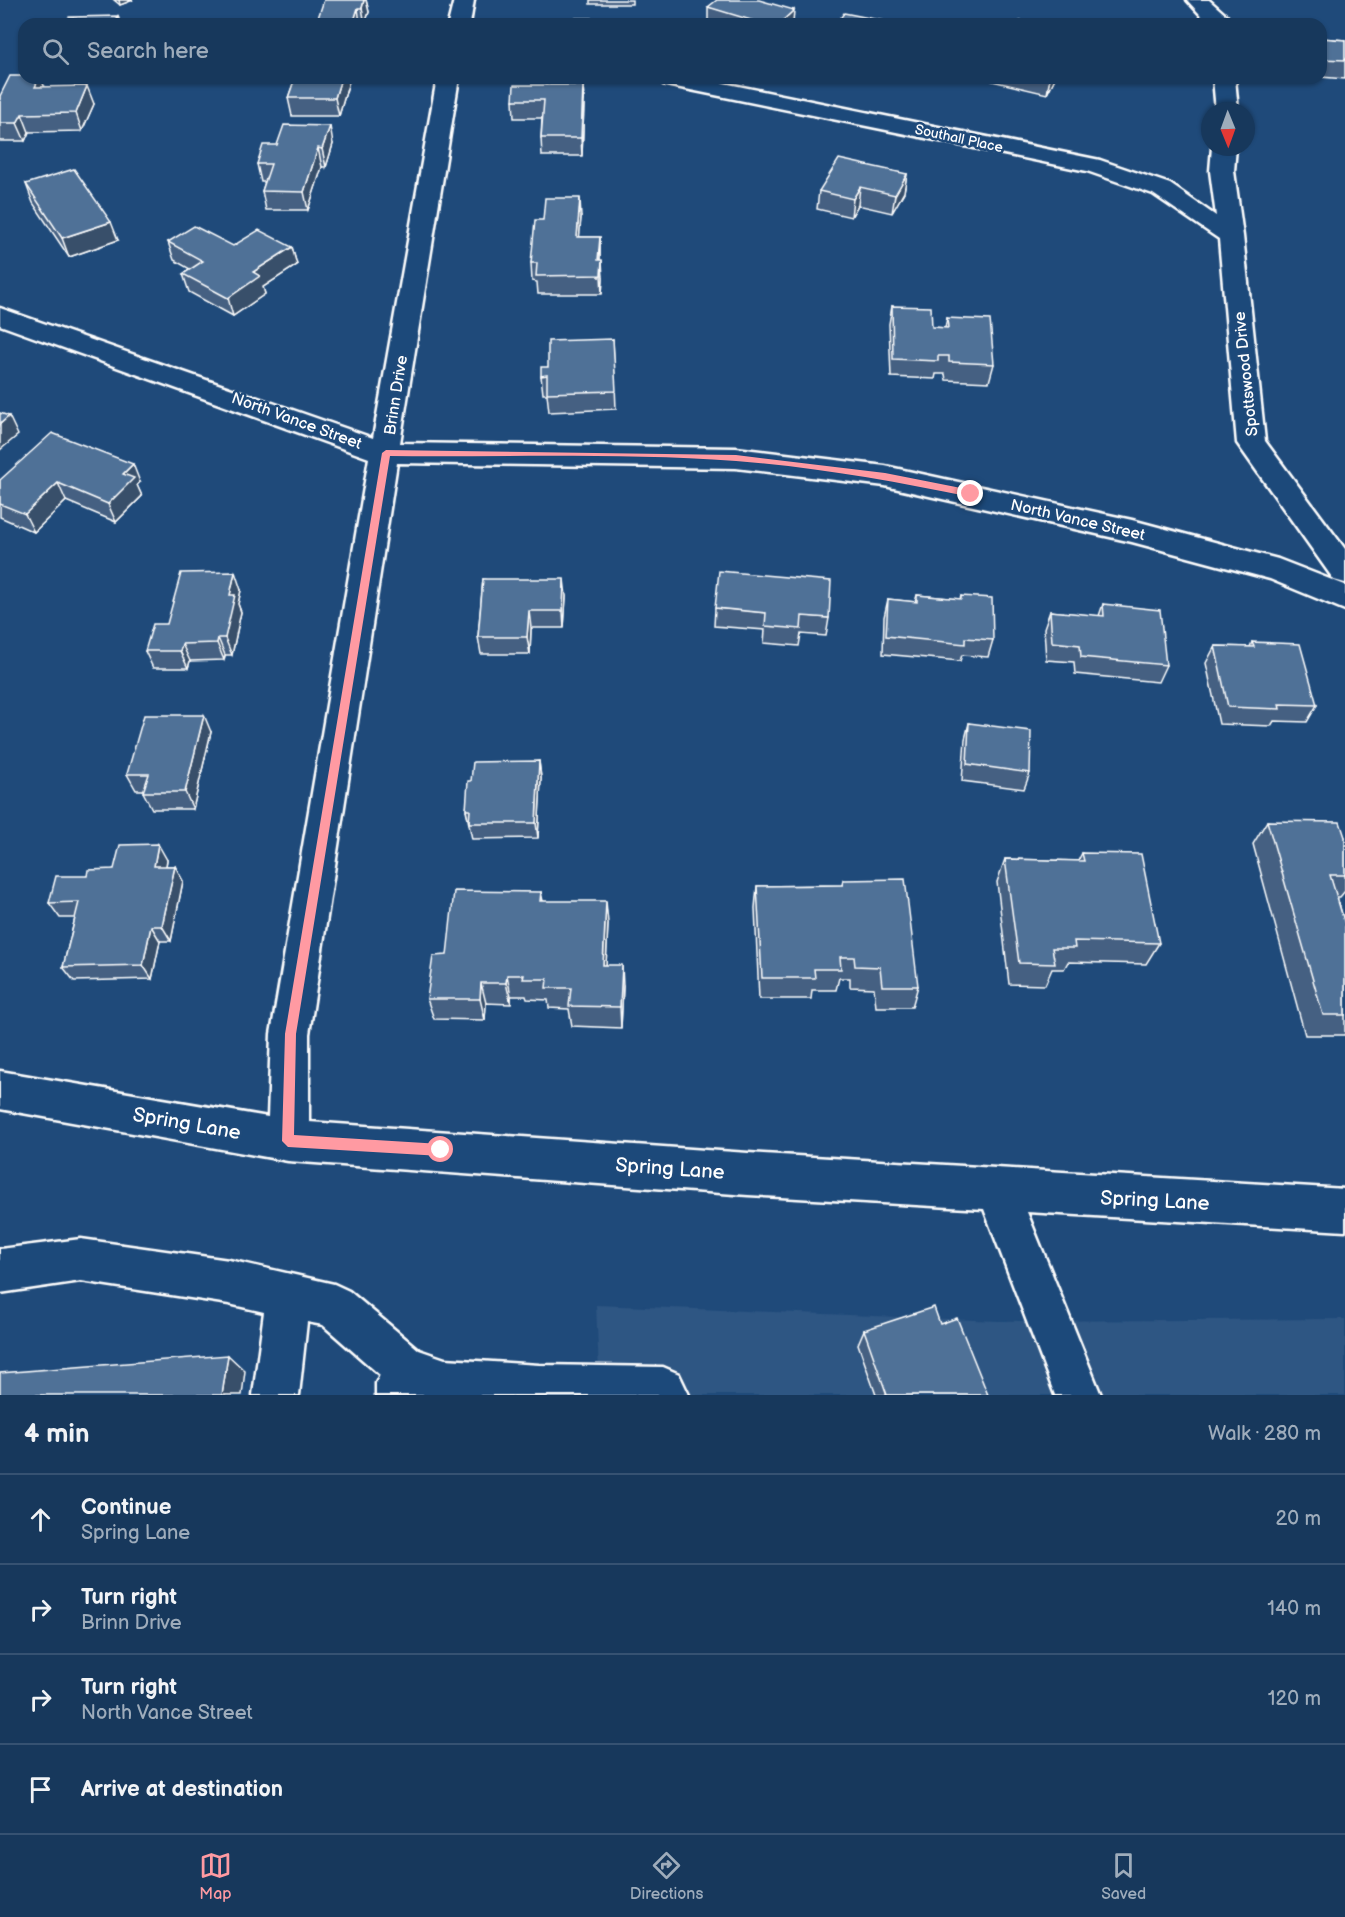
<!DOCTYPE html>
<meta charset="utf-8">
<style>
body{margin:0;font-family:"Balsamiq Sans",sans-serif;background:#203f62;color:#f1f3f6}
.compass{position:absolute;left:1201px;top:102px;width:54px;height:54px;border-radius:50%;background:#17385c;box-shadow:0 2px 4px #0004;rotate:179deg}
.stop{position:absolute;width:18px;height:18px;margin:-14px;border:4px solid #ff9aa2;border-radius:50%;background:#fff}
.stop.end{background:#ff9aa2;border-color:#fff;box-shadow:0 2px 6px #0008}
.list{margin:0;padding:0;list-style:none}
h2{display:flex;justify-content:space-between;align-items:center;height:78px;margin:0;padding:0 24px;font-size:26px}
h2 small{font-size:20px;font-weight:400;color:#9eacbb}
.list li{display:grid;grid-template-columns:39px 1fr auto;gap:18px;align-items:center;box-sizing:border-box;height:90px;padding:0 24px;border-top:2px solid #365272}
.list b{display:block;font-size:22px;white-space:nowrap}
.list p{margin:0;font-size:20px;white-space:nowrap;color:#9eacbb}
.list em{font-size:20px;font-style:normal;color:#9eacbb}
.icon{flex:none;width:33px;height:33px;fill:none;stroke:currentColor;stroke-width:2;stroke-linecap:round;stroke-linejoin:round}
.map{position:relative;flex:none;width:1345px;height:1395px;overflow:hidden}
.search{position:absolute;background:#17385c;box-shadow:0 2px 4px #0004;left:18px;right:18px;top:18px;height:66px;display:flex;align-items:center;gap:15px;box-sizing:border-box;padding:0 21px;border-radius:18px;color:#9eacbb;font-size:22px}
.sheet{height:438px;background:#17385c}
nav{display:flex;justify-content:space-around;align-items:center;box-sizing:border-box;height:84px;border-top:2px solid #365272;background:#17385c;font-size:16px;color:#9eacbb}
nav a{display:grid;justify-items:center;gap:3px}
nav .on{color:#ff9aa2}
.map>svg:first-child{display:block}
.built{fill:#2e5683}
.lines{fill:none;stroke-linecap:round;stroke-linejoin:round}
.minor-casing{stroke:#fff;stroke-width:5}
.minor{fill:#1f4a7a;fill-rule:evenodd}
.wall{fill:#456182;stroke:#fff;stroke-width:1.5}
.shaded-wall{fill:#384f6a;stroke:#fff;stroke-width:1.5}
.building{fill:#507197;stroke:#fff;stroke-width:1.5}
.route{fill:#ff9aa2}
.labels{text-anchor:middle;stroke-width:5;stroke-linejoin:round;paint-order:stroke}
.far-street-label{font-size:14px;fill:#fff;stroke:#1f4a7a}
.street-label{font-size:16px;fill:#fff;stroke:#1f4a7a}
.near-street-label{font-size:20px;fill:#fff;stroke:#1f4a7a}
</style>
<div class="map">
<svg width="1345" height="1395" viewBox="0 0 1345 1395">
<rect width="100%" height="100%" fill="#1f4a7a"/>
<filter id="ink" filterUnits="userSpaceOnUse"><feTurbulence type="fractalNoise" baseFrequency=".0167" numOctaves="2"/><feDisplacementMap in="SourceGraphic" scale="12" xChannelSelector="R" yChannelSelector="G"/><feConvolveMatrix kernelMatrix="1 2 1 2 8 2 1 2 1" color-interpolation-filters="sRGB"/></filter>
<g filter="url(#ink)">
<!-- built -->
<polygon class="built" points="596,1305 999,1321 1345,1319 1345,1395 600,1395"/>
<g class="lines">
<!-- minor casing -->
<g class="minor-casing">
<g id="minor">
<polygon points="454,0 474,0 470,24 448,24"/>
<polygon points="1187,0 1209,0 1227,16 1231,24 1209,24"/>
<polygon points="437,78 459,78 400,443 736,448 885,466 1132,520 1278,559 1345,585 1345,610 1270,579 1132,542 885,486 736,468 397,463 309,1034 309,1122 748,1153 1345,1189 1345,1231 1027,1212 1101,1395 1055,1395 984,1209 748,1195 288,1161 0,1109 0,1071 268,1117 271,1034 369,458 0,325 0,308 373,438"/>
<polygon points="661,78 699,78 1100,160 1170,184 1216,216 1210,171 1212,147 1236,147 1234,171 1243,236 1265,441 1345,549 1345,583 1334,580 1237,443 1219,239 1153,194 1087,171 671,86 663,84"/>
<polygon points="1213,78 1235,78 1238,111 1216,111"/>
<polygon points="81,1239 229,1260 334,1284 349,1291 419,1350 445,1359 539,1365 663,1367 679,1374 689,1395 376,1395 376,1383 380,1375 323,1325 307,1322 299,1395 253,1395 264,1312 229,1304 81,1281 0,1293 0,1249"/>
</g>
</g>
<!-- minor -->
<use href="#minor" class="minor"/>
</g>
<!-- wall -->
<g class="wall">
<polygon points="114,0 133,0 120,5"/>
<polygon points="366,0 369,12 365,24 316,24"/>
<rect x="590" y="0" width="42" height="4"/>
<polygon points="708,7 793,24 708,24"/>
<polygon points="1321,38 1345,40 1345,79 1321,77"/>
<polygon points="41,78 44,86 94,104 82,131 29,132 25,141 0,141 0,96"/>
<polygon points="295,78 350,78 339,116 292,116 288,98"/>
<polygon points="993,78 1055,78 1047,94 992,81"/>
<polygon points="583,85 584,103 582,156 542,156 541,138 542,118 514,118 513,100"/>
<polygon points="333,144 326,167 322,167 308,210 266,210 262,191 265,182 261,182 257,164"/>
<polygon points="907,174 904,192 892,213 858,205 851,217 817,209 819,191"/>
<polygon points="26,184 118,240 69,257 33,203"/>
<polygon points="581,217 579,237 600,237 600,260 603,278 602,294 538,294 537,282 532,281 531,263 543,220"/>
<polygon points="168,242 233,246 292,247 297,265 263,287 265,294 233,316 189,292 183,274 190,269 174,260"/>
<polygon points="892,306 932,327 945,328 947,318 994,364 989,382 946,380 945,374 936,374 935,379 891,377 889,324"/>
<polygon points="613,339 616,409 549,412 547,394 543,394 541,376 548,367"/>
<polygon points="0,480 140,482 137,485 142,496 116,522 66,501 34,532 0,517"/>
<polygon points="483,579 566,596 564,628 531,628 530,654 481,654 478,637"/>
<polygon points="241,590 238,604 241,612 232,655 225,655 224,660 190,661 188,668 153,668 145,651 167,624"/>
<polygon points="917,595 960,599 961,596 993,640 988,657 962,655 960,661 883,654 884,617 888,599 915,602"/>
<polygon points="1103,604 1166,665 1158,682 1075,674 1074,662 1046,660 1044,628 1050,611 1099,616"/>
<polygon points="715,608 829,618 826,636 801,634 799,646 764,643 765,630 714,626"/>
<polygon points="1252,642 1317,705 1307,722 1274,721 1271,726 1219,724 1206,663 1215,646 1250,647"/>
<polygon points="969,723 1030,773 1024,789 962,781 965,739"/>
<polygon points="211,732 193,809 152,809 143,792 144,790 136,790 127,774"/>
<polygon points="539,761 541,778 538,838 472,839 466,810 471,781"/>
<polygon points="1267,821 1345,837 1345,891 1340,897 1337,897 1345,924 1345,1035 1305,1035 1253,844"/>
<polygon points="1082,853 1159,943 1146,964 1068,962 1064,969 1052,969 1045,985 1009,984 997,882 1005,859 1078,861"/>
<polygon points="167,860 166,866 175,866 183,881 171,941 160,941 152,979 74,981 63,967 75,918 60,918 49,903 87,876 114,869"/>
<polygon points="843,880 918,986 912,1007 876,1007 874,988 850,987 850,978 839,978 836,990 812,990 811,999 759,999 755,908 757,886 842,885"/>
<polygon points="541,892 543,901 608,923 606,965 623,986 621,1028 572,1026 569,1009 549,1008 548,1000 527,999 526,996 511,996 511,1004 486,1003 485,1020 434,1019 427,999 447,955"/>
<polygon points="940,1324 988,1395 876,1395 858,1344 864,1330"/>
</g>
<!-- shaded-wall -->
<g class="shaded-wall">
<polygon points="119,0 133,0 120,5"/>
<polygon points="364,0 366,0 369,12 365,24 362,8"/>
<polygon points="358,8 360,24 353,24"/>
<polygon points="794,10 793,24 779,24"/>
<polygon points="118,16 121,24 115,24"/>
<polygon points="39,78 41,78 47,94 35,87"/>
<polygon points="341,78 350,78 339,116 335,98"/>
<polygon points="1050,78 1055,78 1047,94"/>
<polygon points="583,85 584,103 582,156 581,138"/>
<polygon points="87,86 94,104 82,131 76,113"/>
<polygon points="22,114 29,132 25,141 17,123"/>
<polygon points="330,126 333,144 326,167 322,149"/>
<polygon points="318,148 322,167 308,210 304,192"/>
<polygon points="907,174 904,192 892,213 895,195"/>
<polygon points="860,187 858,205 851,217 853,199"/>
<polygon points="580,198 581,217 578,255 577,237"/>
<polygon points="111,222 118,240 69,257 62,238"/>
<polygon points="600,237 600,255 599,278 598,260"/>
<polygon points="292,247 297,265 263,287 265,294 233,316 228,298 253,272"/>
<polygon points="602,260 603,278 602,294 601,275"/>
<polygon points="9,416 18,435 0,450 0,424"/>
<polygon points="133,464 140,482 137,485 142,496 116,522 108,504 123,474"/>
<polygon points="58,483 66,501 34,532 25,514"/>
<polygon points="235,572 241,590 238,604 241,612 232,655 225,638 230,595"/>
<polygon points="564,579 566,596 564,628 563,611"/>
<polygon points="529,611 531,628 530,654 527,637"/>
<polygon points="218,638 225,655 224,660 217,643"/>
<polygon points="182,644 190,661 188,668 180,651"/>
<polygon points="204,715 211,732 193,809 185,792"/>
<polygon points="539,761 541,778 538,838 536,823"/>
<polygon points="158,844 167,860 163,882 154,866"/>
<polygon points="175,866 183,881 171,941 162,926"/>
<polygon points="606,901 608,923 605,986 603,965"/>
<polygon points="151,926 160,941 152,979 143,965"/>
<polygon points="622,965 623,986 621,1028 620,1007"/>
<polygon points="507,975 511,996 511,1004 506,983"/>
<polygon points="481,983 486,1003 485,1020 480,999"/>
<polygon points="228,1355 245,1371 242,1395 222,1395"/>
</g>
<!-- building -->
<g class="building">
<polygon points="324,0 364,0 362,8 358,8 353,24 316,24"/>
<polygon points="717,0 759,0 794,10 779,24 764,24 708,7"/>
<polygon points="844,13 900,24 836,24"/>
<polygon points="118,16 115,24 65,24 69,17"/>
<rect x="554" y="18" width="37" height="6"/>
<polygon points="1020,21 1036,24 1018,24"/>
<polygon points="1321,38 1345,40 1345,60 1321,59"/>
<polygon points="10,76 24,76 24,78 39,78 35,87 87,86 76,113 22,114 17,123 0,123 0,96"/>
<polygon points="295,78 341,78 335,98 288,98"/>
<polygon points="514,85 583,85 581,138 541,138 544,100 513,100"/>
<polygon points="284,125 330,126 322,149 318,148 304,192 262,191 271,164 257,164 263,145 277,145"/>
<polygon points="839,159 907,174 895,195 860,187 853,199 819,191"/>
<polygon points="74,169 111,222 62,238 26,184"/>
<polygon points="545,198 580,198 577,237 600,237 598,260 602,260 601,275 536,276 537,263 531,263 535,220 543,220"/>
<polygon points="194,226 233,246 259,230 292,247 253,272 260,276 228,298 183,274 203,261 168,242"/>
<polygon points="892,306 931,307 932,327 948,328 947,318 990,320 994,364 949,362 949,356 938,356 938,361 893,359"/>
<polygon points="613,339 616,391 547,393 547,375 541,376 541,367 548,367 548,341"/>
<polygon points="0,413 9,416 0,424"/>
<polygon points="52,433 133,464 123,474 134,478 108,504 58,483 25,514 0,504 0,480"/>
<polygon points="719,571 831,581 829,618 802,616 801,629 765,626 766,613 715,608"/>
<polygon points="235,572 230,595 235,595 225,638 218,638 217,643 182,644 180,651 145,651 153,624 167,624 181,573"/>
<polygon points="483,579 564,579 563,611 529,611 527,637 478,637"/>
<polygon points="917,595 961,599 961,596 992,598 993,640 965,638 965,644 886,636 888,599 917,602"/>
<polygon points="1103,604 1160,610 1166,665 1081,657 1080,645 1052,642 1050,611 1104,616"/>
<polygon points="1252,642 1300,644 1317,705 1279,704 1280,709 1228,707 1215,646 1254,647"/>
<polygon points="144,715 204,715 185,792 143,792 149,774 127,774"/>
<polygon points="969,723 1031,731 1030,773 967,764"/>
<polygon points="539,761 536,823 469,823 470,810 466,810 468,781 471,781 473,762"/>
<polygon points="1267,821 1340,822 1345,837 1345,875 1330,875 1345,924 1345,1015 1323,1015"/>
<polygon points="158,844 154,866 175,866 162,926 151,926 143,965 63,967 79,902 49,903 56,876 87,876 88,870 114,869 120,845"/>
<polygon points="1082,853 1141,854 1159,943 1074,941 1075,948 1052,948 1055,964 1019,963 1005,859 1084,861"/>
<polygon points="905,879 918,986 882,986 880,967 855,966 854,957 840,957 841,969 814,969 815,978 762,978 757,886 843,885 843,880"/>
<polygon points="454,891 541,892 540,901 606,901 603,965 622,965 620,1007 569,1006 571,988 546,988 547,979 523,979 524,975 507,975 506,983 481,983 480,999 427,999 433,956 447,955"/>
<polygon points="934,1307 940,1324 957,1318 988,1395 887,1395 864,1330"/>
<polygon points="228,1355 222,1395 0,1395 0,1373"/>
</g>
</g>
<!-- route -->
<path class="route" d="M386,450L736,455L885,473L971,490L975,494L971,497C893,481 815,467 736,461C621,453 505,457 390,456L296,1034L294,1135L441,1144L447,1150L441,1156L288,1147L282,1141L285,1034L382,453Z"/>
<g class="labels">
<!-- far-street labels -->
<g class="far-street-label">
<text transform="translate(959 138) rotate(12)" y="5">Southall Place</text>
</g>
<!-- street labels -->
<g class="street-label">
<text transform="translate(1245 374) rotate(-96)" y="6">Spottswood Drive</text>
<text transform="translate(395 395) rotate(-81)" y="6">Brinn Drive</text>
<text transform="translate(297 420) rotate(20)" y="6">North Vance Street</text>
<text transform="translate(1078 519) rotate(13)" y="6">North Vance Street</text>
</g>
<!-- near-street labels -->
<g class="near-street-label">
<text transform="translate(187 1123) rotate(10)" y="7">Spring Lane</text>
<text transform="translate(670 1168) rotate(4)" y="7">Spring Lane</text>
<text transform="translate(1155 1200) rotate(3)" y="7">Spring Lane</text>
</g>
</g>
</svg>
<svg class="compass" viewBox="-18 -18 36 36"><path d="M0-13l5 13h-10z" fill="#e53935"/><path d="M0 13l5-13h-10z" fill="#9eacbb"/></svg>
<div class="stop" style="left:441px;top:1150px"></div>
<div class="stop end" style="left:971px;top:494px"></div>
<div class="search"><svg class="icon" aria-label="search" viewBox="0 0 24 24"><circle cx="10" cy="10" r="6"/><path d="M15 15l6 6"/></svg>Search here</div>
</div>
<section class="sheet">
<h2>4 min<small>Walk · 280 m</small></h2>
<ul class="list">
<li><svg class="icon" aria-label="ahead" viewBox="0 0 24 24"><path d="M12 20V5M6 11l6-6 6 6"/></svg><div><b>Continue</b><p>Spring Lane</p></div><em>20 m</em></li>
<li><svg class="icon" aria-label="right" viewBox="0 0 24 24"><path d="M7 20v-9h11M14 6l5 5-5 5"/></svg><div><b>Turn right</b><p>Brinn Drive</p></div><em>140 m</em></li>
<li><svg class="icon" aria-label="right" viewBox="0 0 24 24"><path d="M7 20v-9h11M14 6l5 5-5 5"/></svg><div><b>Turn right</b><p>North Vance Street</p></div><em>120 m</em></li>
<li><svg class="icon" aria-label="arrive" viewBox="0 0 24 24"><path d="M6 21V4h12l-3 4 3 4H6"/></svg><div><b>Arrive at destination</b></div></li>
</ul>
</section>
<nav>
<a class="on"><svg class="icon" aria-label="map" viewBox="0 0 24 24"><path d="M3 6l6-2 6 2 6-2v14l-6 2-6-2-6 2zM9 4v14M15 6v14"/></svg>Map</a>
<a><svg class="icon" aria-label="directions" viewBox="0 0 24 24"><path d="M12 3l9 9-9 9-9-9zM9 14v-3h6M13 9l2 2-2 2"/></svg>Directions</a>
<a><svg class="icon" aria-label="saved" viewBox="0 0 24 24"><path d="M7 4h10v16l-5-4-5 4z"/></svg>Saved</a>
</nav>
